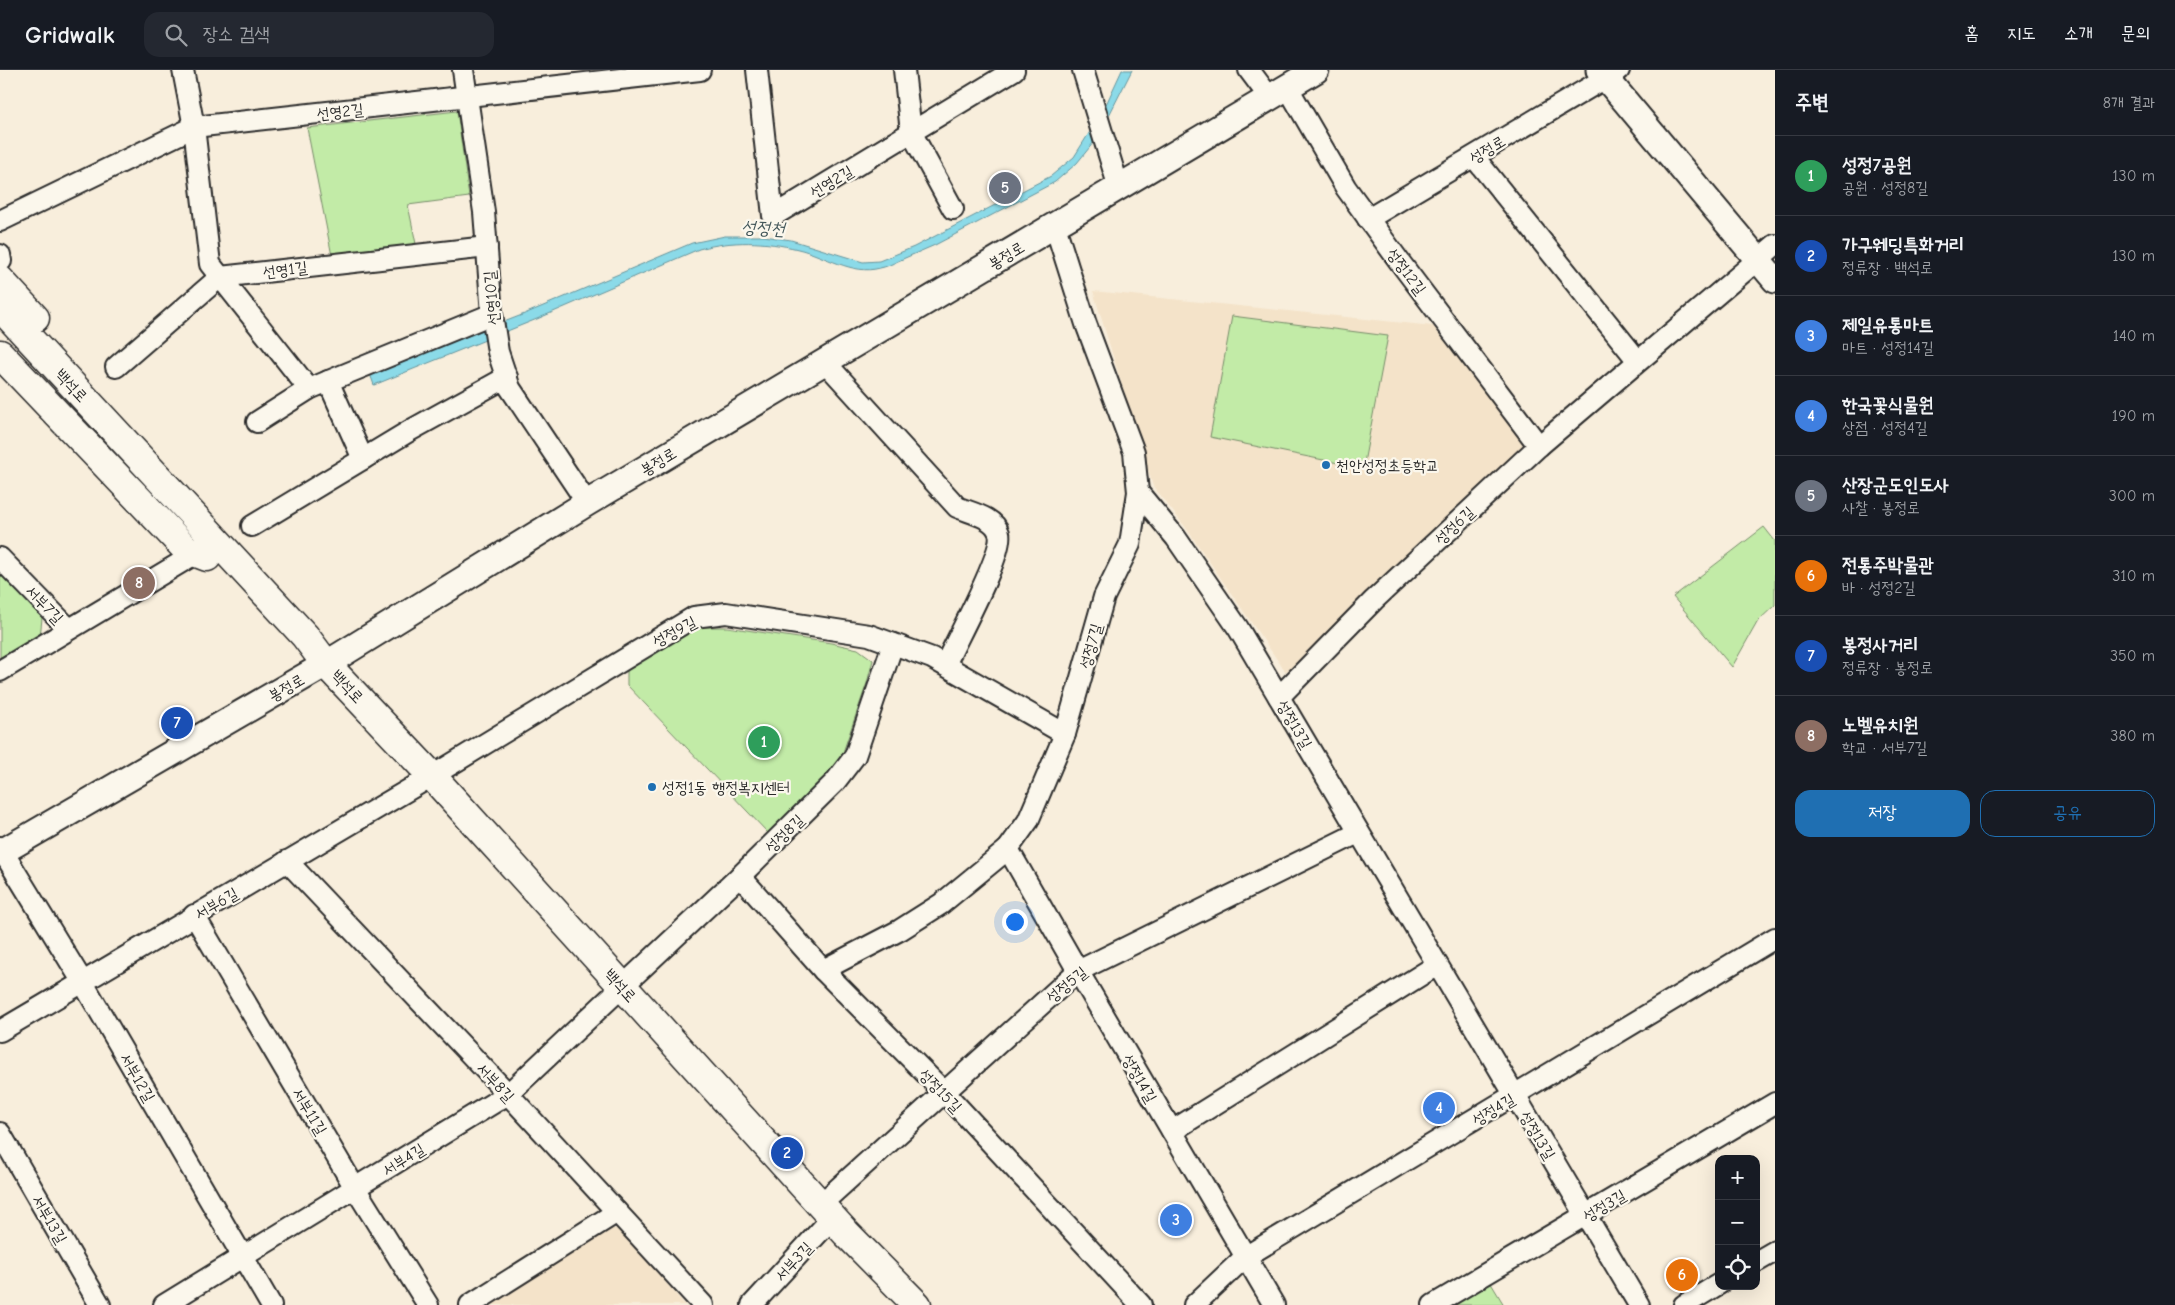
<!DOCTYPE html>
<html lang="ko">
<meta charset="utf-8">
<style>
body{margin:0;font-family:"Comic Neue","Poor Story",sans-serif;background:#242831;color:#f1f3f6}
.controls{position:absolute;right:15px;bottom:15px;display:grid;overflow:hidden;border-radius:10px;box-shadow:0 5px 20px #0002}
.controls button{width:45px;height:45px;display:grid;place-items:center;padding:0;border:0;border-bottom:1px solid #363941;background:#171b24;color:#f1f3f6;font:25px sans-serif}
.you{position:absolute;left:1014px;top:851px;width:18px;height:18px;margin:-12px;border:4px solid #fff;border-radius:50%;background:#1a73e8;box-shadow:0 0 0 8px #1a73e833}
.badge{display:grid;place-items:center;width:32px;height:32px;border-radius:50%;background:#1f6fb2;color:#fff;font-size:16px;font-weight:700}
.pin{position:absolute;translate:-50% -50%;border:2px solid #fff;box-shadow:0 1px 5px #0006}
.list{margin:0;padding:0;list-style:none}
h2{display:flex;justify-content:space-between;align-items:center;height:65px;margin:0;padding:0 20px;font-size:21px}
h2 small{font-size:16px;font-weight:400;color:#9ea1a6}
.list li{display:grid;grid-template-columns:32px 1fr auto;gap:15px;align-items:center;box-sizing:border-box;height:80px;padding:0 20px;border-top:1px solid #363941}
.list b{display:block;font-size:19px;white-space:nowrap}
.list p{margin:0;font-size:16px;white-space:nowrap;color:#9ea1a6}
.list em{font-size:16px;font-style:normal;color:#9ea1a6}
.actions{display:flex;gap:10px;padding:15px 20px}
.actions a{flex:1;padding:11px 0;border:1px solid #1f6fb2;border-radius:15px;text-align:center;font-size:18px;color:#1f6fb2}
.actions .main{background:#1f6fb2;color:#fff}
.icon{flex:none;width:28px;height:28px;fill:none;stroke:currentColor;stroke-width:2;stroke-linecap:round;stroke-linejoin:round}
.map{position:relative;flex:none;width:1775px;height:1235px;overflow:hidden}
header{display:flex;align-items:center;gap:30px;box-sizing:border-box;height:70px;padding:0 25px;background:#171b24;border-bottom:1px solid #363941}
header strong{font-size:24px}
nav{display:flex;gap:28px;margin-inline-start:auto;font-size:18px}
.search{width:350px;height:45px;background:#242831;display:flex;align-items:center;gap:12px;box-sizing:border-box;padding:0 18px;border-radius:15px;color:#9ea1a6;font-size:19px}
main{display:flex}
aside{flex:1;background:#171b24}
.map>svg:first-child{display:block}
.built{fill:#f4e3c9}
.green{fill:#c2eba7;stroke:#768b69}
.water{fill:#8bdae8;stroke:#65949c}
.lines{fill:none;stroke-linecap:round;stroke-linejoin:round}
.minor-casing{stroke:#2b2b2b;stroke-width:24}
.tertiary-casing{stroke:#2b2b2b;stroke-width:29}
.secondary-casing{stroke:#2b2b2b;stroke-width:31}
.minor{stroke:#fbf7ec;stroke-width:20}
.tertiary{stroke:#fbf7ec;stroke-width:25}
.secondary{stroke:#fbf7ec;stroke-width:28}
.poi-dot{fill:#1f6fb2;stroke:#fbf7ec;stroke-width:2}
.labels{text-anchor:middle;stroke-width:4.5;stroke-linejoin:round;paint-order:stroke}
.street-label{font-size:16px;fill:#2b2b2b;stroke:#fbf7ec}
.poi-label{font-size:16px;fill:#2b2b2b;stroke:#fbf7ec;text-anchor:start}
.water-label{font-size:18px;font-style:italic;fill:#43575a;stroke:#fbf7ec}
</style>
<header>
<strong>Gridwalk</strong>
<div class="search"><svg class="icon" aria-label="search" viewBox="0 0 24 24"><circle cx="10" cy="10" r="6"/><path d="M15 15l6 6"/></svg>장소 검색</div>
<nav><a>홈</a><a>지도</a><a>소개</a><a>문의</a></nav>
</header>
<main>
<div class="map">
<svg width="1775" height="1235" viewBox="0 0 1775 1235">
<rect width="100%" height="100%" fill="#f8eedc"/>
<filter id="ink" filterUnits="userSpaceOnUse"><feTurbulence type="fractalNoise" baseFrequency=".02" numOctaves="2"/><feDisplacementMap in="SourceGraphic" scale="10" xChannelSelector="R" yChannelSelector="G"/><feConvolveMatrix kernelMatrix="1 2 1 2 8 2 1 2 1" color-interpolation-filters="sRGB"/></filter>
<g filter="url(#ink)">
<!-- built -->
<g class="built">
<polygon points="1093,221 1433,256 1527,375 1292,600 1285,601 1186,458 1153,416"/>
<polygon points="602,1159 620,1159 685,1235 486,1235"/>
</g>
<!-- green -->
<g class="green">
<polygon points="457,41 469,127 408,135 416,174 332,186 307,58"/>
<polygon points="1232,246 1388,266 1363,398 1210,367"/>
<polygon points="1764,457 1775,471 1775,535 1758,551 1732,597 1673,527"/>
<polygon points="0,504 42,548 40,568 0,591"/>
<polygon points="700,557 727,557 831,573 858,579 873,590 867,613 841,688 818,718 768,763 627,615 627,598"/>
<polygon points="1489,1210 1504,1235 1447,1235"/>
</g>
<!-- water -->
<path class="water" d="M1122,0H1132L1098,67L1077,93L1055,112L935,175L898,191C892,194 886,197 880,198C853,206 824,185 798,179C765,171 732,170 699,179L537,249L374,315L370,304L522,245L692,173L725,166H764L791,170L863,192L879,191L914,177L1051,106L1074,87L1103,41Z"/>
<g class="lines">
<!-- minor casing -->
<g class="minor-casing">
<g id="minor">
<polyline points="183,0 194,57 210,194 309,319"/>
<polyline points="463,0 484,142 492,244 498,282 510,318 587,433"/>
<polyline points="757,0 773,146 1014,0"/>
<polyline points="904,0 911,62 953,139"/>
<polyline points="1083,0 1119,118"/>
<polyline points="1249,0 1270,28"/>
<polyline points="1288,18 1346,118 1399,191 1539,376"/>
<polyline points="1474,87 1638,291"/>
<polyline points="1368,149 1619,0"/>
<polyline points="0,151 194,57 700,0"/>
<polyline points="0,185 1,191"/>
<path d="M825,292L957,437C971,443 994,447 999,463C1005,482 955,572 945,595"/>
<polyline points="116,297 220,207 487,177"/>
<polyline points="328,311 363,389"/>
<polyline points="257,352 309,319 492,244"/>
<polyline points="1138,422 1176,468 1238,558 1639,1235"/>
<polyline points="252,456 411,360 507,307"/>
<polyline points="0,488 69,559"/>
<polyline points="0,601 195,484"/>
<polyline points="1279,627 1374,530 1539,376 1775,175"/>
<polyline points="0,777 82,911 271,1235"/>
<polyline points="1008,779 1078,901 1274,1235"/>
<polyline points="287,791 508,1024 703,1235"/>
<polyline points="740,806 823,900 944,1022 1141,1235"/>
<polyline points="194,845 355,1118 428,1235"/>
<polyline points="823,900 900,860 941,834 1008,779 1028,751 1065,664 1104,527 1130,474 1138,422 1134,382 1086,254 1055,156"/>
<polyline points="0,961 432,706 694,547 726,543 869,565 932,588 1065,664"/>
<polyline points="1172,1061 1437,895"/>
<polyline points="0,1063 100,1235"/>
<polyline points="821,1134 1078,901 1358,763"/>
<polyline points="1756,1192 1775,1181"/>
<polyline points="164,1235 508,1024 740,806 835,712 855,686 893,574"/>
<polyline points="470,1235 617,1142"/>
<polyline points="752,1235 833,1147"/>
<polyline points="1194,1235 1245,1187 1775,868"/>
<polyline points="1433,1235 1775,1033"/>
<polyline points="1684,1235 1719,1214"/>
</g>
</g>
<!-- tertiary casing -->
<g class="tertiary-casing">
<g id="tertiary">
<polyline points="1599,0 1775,210"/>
<polyline points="0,783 326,594 587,433 1316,0"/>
</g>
</g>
<!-- secondary casing -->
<g class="secondary-casing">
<g id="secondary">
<polyline points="0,210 35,248"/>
<polyline points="0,237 305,566 326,594 432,706 846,1163 917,1235"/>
<polyline points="0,284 186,479 207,487"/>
</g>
</g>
<!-- minor -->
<use href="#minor" class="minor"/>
<!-- tertiary -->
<use href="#tertiary" class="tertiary"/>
<!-- secondary -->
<use href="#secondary" class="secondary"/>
</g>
</g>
<!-- markers -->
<g class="poi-dot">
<circle cx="1326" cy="395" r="5"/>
<circle cx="652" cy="717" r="5"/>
</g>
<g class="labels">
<!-- street labels -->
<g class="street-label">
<text transform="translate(340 41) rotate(-6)" y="6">선영2길</text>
<text transform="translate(1487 79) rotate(-31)" y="6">성정로</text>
<text transform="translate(831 111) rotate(-31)" y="6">선영2길</text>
<text transform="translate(1006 185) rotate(-31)" y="6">봉정로</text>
<text transform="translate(285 199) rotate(-7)" y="6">선영1길</text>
<text transform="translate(1407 201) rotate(53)" y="6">성정12길</text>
<text transform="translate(491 228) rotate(-95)" y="6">선영10길</text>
<text transform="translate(72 315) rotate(47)" y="6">백석로</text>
<text transform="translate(658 391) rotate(-31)" y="6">봉정로</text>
<text transform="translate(1454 455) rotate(-43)" y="6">성정6길</text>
<text transform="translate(45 534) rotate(46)" y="6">서부7길</text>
<text transform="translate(674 561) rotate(-28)" y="6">성정9길</text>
<text transform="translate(1090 576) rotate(-74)" y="6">성정7길</text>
<text transform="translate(348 616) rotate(47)" y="6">백석로</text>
<text transform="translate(286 617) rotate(-30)" y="6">봉정로</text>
<text transform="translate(1295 654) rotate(60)" y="6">성정13길</text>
<text transform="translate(784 763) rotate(-44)" y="6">성정8길</text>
<text transform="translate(216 833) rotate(-30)" y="6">서부6길</text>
<text transform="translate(1066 914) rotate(-39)" y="6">성정5길</text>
<text transform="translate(621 915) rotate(48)" y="6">백석로</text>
<text transform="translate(138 1007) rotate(60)" y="6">서부12길</text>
<text transform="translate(1140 1008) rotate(60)" y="6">성정14길</text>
<text transform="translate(496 1012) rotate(47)" y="6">서부8길</text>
<text transform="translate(941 1020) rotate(46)" y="6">성정15길</text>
<text transform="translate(1493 1039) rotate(-31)" y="6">성정4길</text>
<text transform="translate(310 1041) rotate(59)" y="6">서부11길</text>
<text transform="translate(1538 1065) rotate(59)" y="6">성정13길</text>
<text transform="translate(403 1089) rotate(-32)" y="6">서부4길</text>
<text transform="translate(1604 1135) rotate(-31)" y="6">성정3길</text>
<text transform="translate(50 1149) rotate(60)" y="6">서부13길</text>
<text transform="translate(793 1191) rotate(-47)" y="6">서부3길</text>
</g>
<!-- poi labels -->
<g class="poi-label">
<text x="1336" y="401">천안성정초등학교</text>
<text x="662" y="723">성정1동 행정복지센터</text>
</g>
<!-- water labels -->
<g class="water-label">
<text transform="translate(763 158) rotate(3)" y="6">성정천</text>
</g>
</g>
</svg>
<div class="controls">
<button>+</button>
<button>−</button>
<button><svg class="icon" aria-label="locate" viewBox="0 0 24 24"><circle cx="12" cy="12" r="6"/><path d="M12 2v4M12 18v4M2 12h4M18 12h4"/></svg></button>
</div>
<div class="you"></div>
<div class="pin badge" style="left:764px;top:672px;background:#2e9e5b">1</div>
<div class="pin badge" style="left:787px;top:1083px;background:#1a4fb4">2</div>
<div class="pin badge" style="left:1176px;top:1150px;background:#3f7fe0">3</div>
<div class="pin badge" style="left:1439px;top:1038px;background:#3f7fe0">4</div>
<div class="pin badge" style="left:1005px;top:118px;background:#6b7280">5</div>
<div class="pin badge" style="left:1682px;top:1205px;background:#e8710a">6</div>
<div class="pin badge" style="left:177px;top:653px;background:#1a4fb4">7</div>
<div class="pin badge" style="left:139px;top:513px;background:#8d6e63">8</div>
</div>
<aside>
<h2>주변<small>8개 결과</small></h2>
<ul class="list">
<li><span class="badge" style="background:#2e9e5b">1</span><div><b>성정7공원</b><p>공원 · 성정8길</p></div><em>130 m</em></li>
<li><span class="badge" style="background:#1a4fb4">2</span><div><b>가구웨딩특화거리</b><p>정류장 · 백석로</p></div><em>130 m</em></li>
<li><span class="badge" style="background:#3f7fe0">3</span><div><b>제일유통마트</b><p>마트 · 성정14길</p></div><em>140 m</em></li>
<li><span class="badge" style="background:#3f7fe0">4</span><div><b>한국꽃식물원</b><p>상점 · 성정4길</p></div><em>190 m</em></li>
<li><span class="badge" style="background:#6b7280">5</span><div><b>산장군도인도사</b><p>사찰 · 봉정로</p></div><em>300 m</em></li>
<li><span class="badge" style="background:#e8710a">6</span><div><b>전통주박물관</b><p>바 · 성정2길</p></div><em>310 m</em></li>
<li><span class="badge" style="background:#1a4fb4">7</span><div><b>봉정사거리</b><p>정류장 · 봉정로</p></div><em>350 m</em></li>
<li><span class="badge" style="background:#8d6e63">8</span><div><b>노벨유치원</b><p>학교 · 서부7길</p></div><em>380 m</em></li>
</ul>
<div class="actions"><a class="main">저장</a><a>공유</a></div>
</aside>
</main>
